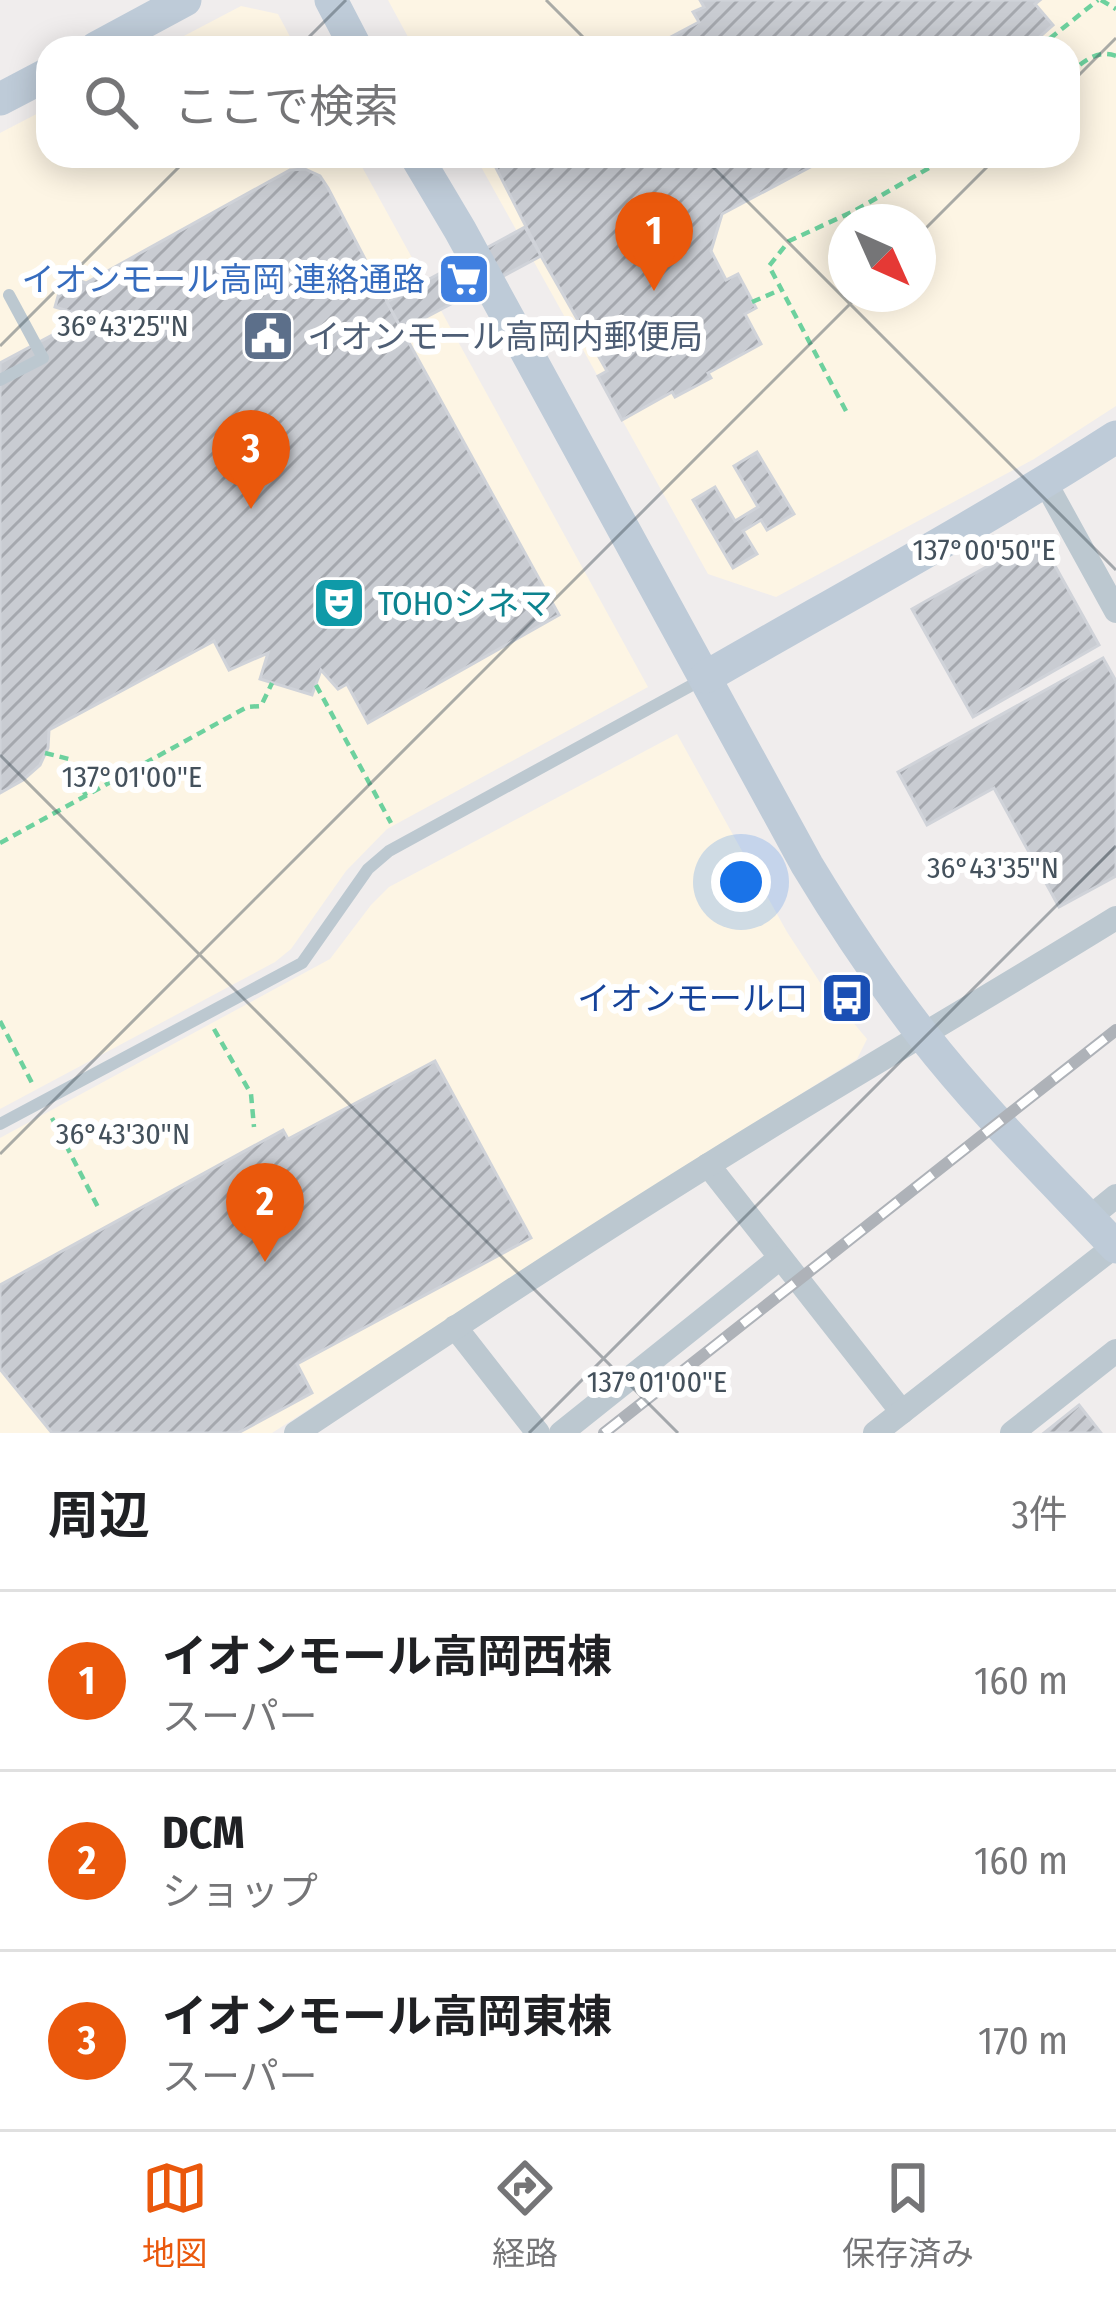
<!DOCTYPE html>
<html lang="ja">
<meta charset="utf-8">
<style>
body{margin:0;font-family:"Fira Sans Condensed","Noto Sans JP",sans-serif;background:#f2f2f2;color:#202124}
.compass{position:absolute;left:828px;top:204px;width:108px;height:108px;border-radius:50%;background:#fff;box-shadow:0 6px 30px #0003;rotate:135deg}
.you{position:absolute;left:741px;top:882px;width:42px;height:42px;margin:-30px;border:9px solid #fff;border-radius:50%;background:#1a73e8;box-shadow:0 0 0 18px #1a73e833}
.badge{display:grid;place-items:center;width:78px;height:78px;border-radius:50%;background:#ea580c;color:#fff;font-size:39px;font-weight:700}
.pin{position:absolute;translate:-50% -99px;filter:drop-shadow(0 3px 6px #0008)}
.pin::after{content:'';position:absolute;top:63px;width:42px;height:36px;background:inherit;clip-path:polygon(0 0,100% 0,50% 100%)}
.list{margin:0;padding:0;list-style:none}
h2{display:flex;justify-content:space-between;align-items:center;height:156px;margin:0;padding:0 48px;font-size:51px}
h2 small{font-size:39px;font-weight:400;color:#757577}
.list li{display:grid;grid-template-columns:78px 1fr auto;gap:36px;align-items:center;box-sizing:border-box;height:180px;padding:0 48px;border-top:3px solid #e0e0e0}
.list b{display:block;font-size:45px;white-space:nowrap}
.list p{margin:0;font-size:39px;white-space:nowrap;color:#757577}
.list em{font-size:39px;font-style:normal;color:#757577}
.icon{flex:none;width:66px;height:66px;fill:none;stroke:currentColor;stroke-width:2;stroke-linecap:round;stroke-linejoin:round}
.map{position:relative;flex:none;width:1116px;height:1433px;overflow:hidden}
.search{position:absolute;background:#fff;box-shadow:0 6px 30px #0003;left:36px;right:36px;top:36px;height:132px;display:flex;align-items:center;gap:30px;box-sizing:border-box;padding:0 42px;border-radius:36px;color:#757577;font-size:45px}
.sheet{height:696px;background:#fff}
nav{display:flex;justify-content:space-around;align-items:center;box-sizing:border-box;height:168px;border-top:3px solid #e0e0e0;background:#fff;font-size:33px;color:#757577}
nav a{display:grid;justify-items:center;gap:6px}
nav .on{color:#ea580c}
.map>svg:first-child{display:block}
.commercial{fill:#fdf5e4;fill-rule:evenodd}
.building{fill:url(#building-hatch);stroke:#d0d3d9;stroke-width:3}
.lines{fill:none;stroke-linecap:round;stroke-linejoin:round}
.path{stroke:#6dd19e;stroke-width:4.5;stroke-dasharray:9 6;stroke-linecap:butt}
.lane{stroke:#bcc8d0;stroke-width:12}
.street{stroke:#bcc8d0;stroke-width:24}
.secondary{stroke:#becbd8;stroke-width:33}
.rail-casing{stroke:#aeb2b8;stroke-width:12}
.rail{stroke:#fff;stroke-width:8;stroke-dasharray:22;stroke-linecap:butt}
.ticks{fill:none;stroke:#44515c;stroke-width:3;stroke-opacity:0.45}
.labels{text-anchor:middle;stroke-width:12;stroke-linejoin:round;paint-order:stroke}
.shop-label{font-size:33px;fill:#366cbe;stroke:#fff;text-anchor:end}
.service-label{font-size:33px;fill:#4e5e75;stroke:#fff;text-anchor:start}
.culture-label{font-size:33px;fill:#0d838f;stroke:#fff;text-anchor:start}
.transit-label{font-size:33px;fill:#164399;stroke:#fff;text-anchor:end}
.ticks-label{font-size:30px;text-anchor:middle;fill:#44515c;stroke:#fff;stroke-width:12;stroke-linejoin:round;paint-order:stroke}
</style>
<div class="map">
<svg width="1116" height="1433" viewBox="0 0 1116 1433">
<defs>
<pattern id="building-hatch" width="6" height="6" patternUnits="userSpaceOnUse" patternTransform="scale(3)"><rect width="6" height="6" fill="#c9ccd2"/><path d="M-1 1l2-2M0 6l6-6M5 7l2-2" fill="none" stroke="#a5a8ae"/></pattern>
</defs>
<rect width="100%" height="100%" fill="#f0eded"/>
<!-- commercial -->
<g class="commercial">
<path d="M388,0H1116V406L1034,459L776,597L708,574L475,156H1068V48H414ZM846,222H918V294H846Z"/>
<polygon points="241,6 278,14 296,48 161,48"/>
<polygon points="48,108 48,156 356,156 648,687 387,829 346,871 291,949 275,962 0,1109 0,133"/>
<polygon points="677,734 787,932 821,984 867,1039 857,1059 668,1177 272,1433 0,1433 0,1138 330,959 371,905 389,887"/>
</g>
<!-- building -->
<g class="building">
<polygon points="700,0 1040,0 1035,4 1053,25 1027,48 650,48 699,22 693,12 704,7"/>
<polygon points="490,156 831,156 722,214 711,251 726,280 738,274 756,308 745,314 761,344 708,373 711,378 675,397 672,392 622,420 598,376 607,371 541,256"/>
<polygon points="305,169 320,176 328,188 402,330 559,615 368,723 347,684 338,689 321,670 312,695 260,679 268,653 229,670 214,641 49,730 48,748 40,765 23,780 0,793 0,363 71,325 78,314 55,307 64,275 86,283 290,170"/>
<polygon points="525,227 541,256 402,330 387,302"/>
<polygon points="757,452 794,514 767,530 761,520 743,531 757,554 733,568 693,500 715,487 735,521 758,507 734,466"/>
<polygon points="1039,537 1099,645 973,717 912,609"/>
<polygon points="1103,658 1116,681 1116,876 1059,907 994,788 927,825 898,772"/>
<polygon points="435,1061 531,1238 297,1364 312,1393 238,1433 52,1433 0,1369 0,1285 283,1130 288,1139"/>
<polygon points="1079,1405 1101,1433 1044,1433"/>
</g>
<g class="lines">
<!-- path -->
<g class="path">
<polyline points="1101,0 1116,9"/>
<polyline points="1038,48 1098,0"/>
<path d="M1068,74C1084,62 1096,49 1116,56"/>
<polyline points="752,302 780,290"/>
<polyline points="846,411 769,266 789,241 854,211 950,156"/>
<polyline points="316,685 391,823"/>
<polyline points="45,753 69,759 86,796"/>
<polyline points="0,843 247,707 261,706 272,683"/>
<polyline points="0,1021 33,1085"/>
<polyline points="214,1029 251,1094 254,1127"/>
<polyline points="52,1118 100,1211"/>
</g>
<!-- lane -->
<g class="lane">
<polyline points="0,380 43,358 9,295"/>
<polyline points="0,1124 302,963 368,869 389,851 705,678"/>
</g>
<!-- street -->
<g class="street">
<polyline points="1045,482 1116,611"/>
<polyline points="708,1165 902,1412"/>
<polyline points="1089,1218 1116,1196"/>
<polyline points="455,1327 538,1433"/>
<path d="M296,1433C433,1342 570,1251 710,1164C844,1080 982,1001 1116,918"/>
<polyline points="561,1433 780,1258"/>
<polyline points="875,1433 1115,1246"/>
<polyline points="1012,1433 1116,1351"/>
</g>
<!-- secondary -->
<g class="secondary">
<polyline points="331,0 356,48"/>
<polyline points="96,48 185,0"/>
<polyline points="0,99 48,74"/>
<path d="M416,156L460,230L807,865C842,923 880,980 922,1034C981,1110 1050,1177 1116,1247"/>
<path d="M706,677C843,598 982,523 1116,437"/>
</g>
<!-- rail casing -->
<g class="rail-casing">
<polyline id="rail" points="604,1433 1116,1030"/>
</g>
<!-- rail -->
<use href="#rail" class="rail"/>
</g>
<!-- ticks -->
<path class="ticks" d="M546,0L594,48M298,48L346,0M1068,86L1116,38M702,156L1116,570M918,236L998,156M0,346L190,156M0,755L678,1433M0,1154L860,294M529,1433L1116,846"/>
<!-- icons -->
<defs>
<g id="supermarket-square" transform="scale(2.7)"><rect x="-9" y="-9" width="18" height="18" rx="4" fill="#3f7fe0" stroke="#fff"/><path d="M-6-5.5h2.5l.6 2H6L4.5 2H-2.5L-4.4-4H-6ZM-1.5 3.2a1.3 1.3 0 1 0 .1 0ZM3 3.2a1.3 1.3 0 1 0 .1 0Z" fill="#fff"/></g>
<g id="civic-square" transform="scale(2.7)"><rect x="-9" y="-9" width="18" height="18" rx="4" fill="#5c6f8a" stroke="#fff"/><path d="M-.6-6.5H3V-4.5H.6V-3L4-1V1h2V6H-6V1h2V-1L-.6-3ZM-1.2 2.5V6h2.4V2.5Z" fill="#fff"/></g>
<g id="theatre-square" transform="scale(2.7)"><rect x="-9" y="-9" width="18" height="18" rx="4" fill="#0f9aa8" stroke="#fff"/><path d="M-5-5.5Q0-4 5-5.5V0Q5 5 0 6Q-5 5-5 0ZM-3.3-2.5H-1v1.5H-3.3ZM1-2.5H3.3v1.5H1ZM-2.8 1Q0 5.5 2.8 1Z" fill="#fff"/></g>
<g id="bus-square" transform="scale(2.7)"><rect x="-9" y="-9" width="18" height="18" rx="4" fill="#1a4fb4" stroke="#fff"/><path d="M-5-6H5V4H4V6H2V4H-2V6H-4V4H-5ZM-3.5-4V0h7V-4ZM-3.5 1.2v1.5H-2V1.2ZM2 1.2v1.5H3.5V1.2Z" fill="#fff"/></g>
</defs>
<g fill-rule="evenodd">
<use href="#supermarket-square" x="464" y="279"/>
<use href="#civic-square" x="268" y="336"/>
<use href="#theatre-square" x="339" y="603"/>
<use href="#bus-square" x="847" y="998"/>
</g>
<g class="labels">
<!-- shop labels -->
<g class="shop-label">
<text x="425" y="291">イオンモール高岡 連絡通路</text>
</g>
<!-- service labels -->
<g class="service-label">
<text x="307" y="348">イオンモール高岡内郵便局</text>
</g>
<!-- culture labels -->
<g class="culture-label">
<text x="378" y="615">TOHOシネマ</text>
</g>
<!-- transit labels -->
<g class="transit-label">
<text x="808" y="1010">イオンモール口</text>
</g>
</g>
<g class="ticks-label">
<text x="123" y="336">36°43'25"N</text>
<text x="984" y="560">137°00'50"E</text>
<text x="132" y="787">137°01'00"E</text>
<text x="993" y="878">36°43'35"N</text>
<text x="123" y="1144">36°43'30"N</text>
<text x="657" y="1392">137°01'00"E</text>
</g>
</svg>
<svg class="compass" viewBox="-18 -18 36 36"><path d="M0-13l5 13h-10z" fill="#e53935"/><path d="M0 13l5-13h-10z" fill="#757577"/></svg>
<div class="you"></div>
<div class="pin badge" style="left:654px;top:291px">1</div>
<div class="pin badge" style="left:265px;top:1262px">2</div>
<div class="pin badge" style="left:251px;top:509px">3</div>
<div class="search"><svg class="icon" aria-label="search" viewBox="0 0 24 24"><circle cx="10" cy="10" r="6"/><path d="M15 15l6 6"/></svg>ここで検索</div>
</div>
<section class="sheet">
<h2>周辺<small>3件</small></h2>
<ul class="list">
<li><span class="badge">1</span><div><b>イオンモール高岡西棟</b><p>スーパー</p></div><em>160 m</em></li>
<li><span class="badge">2</span><div><b>DCM</b><p>ショップ</p></div><em>160 m</em></li>
<li><span class="badge">3</span><div><b>イオンモール高岡東棟</b><p>スーパー</p></div><em>170 m</em></li>
</ul>
</section>
<nav>
<a class="on"><svg class="icon" aria-label="map" viewBox="0 0 24 24"><path d="M3 6l6-2 6 2 6-2v14l-6 2-6-2-6 2zM9 4v14M15 6v14"/></svg>地図</a>
<a><svg class="icon" aria-label="directions" viewBox="0 0 24 24"><path d="M12 3l9 9-9 9-9-9zM9 14v-3h6M13 9l2 2-2 2"/></svg>経路</a>
<a><svg class="icon" aria-label="saved" viewBox="0 0 24 24"><path d="M7 4h10v16l-5-4-5 4z"/></svg>保存済み</a>
</nav>
